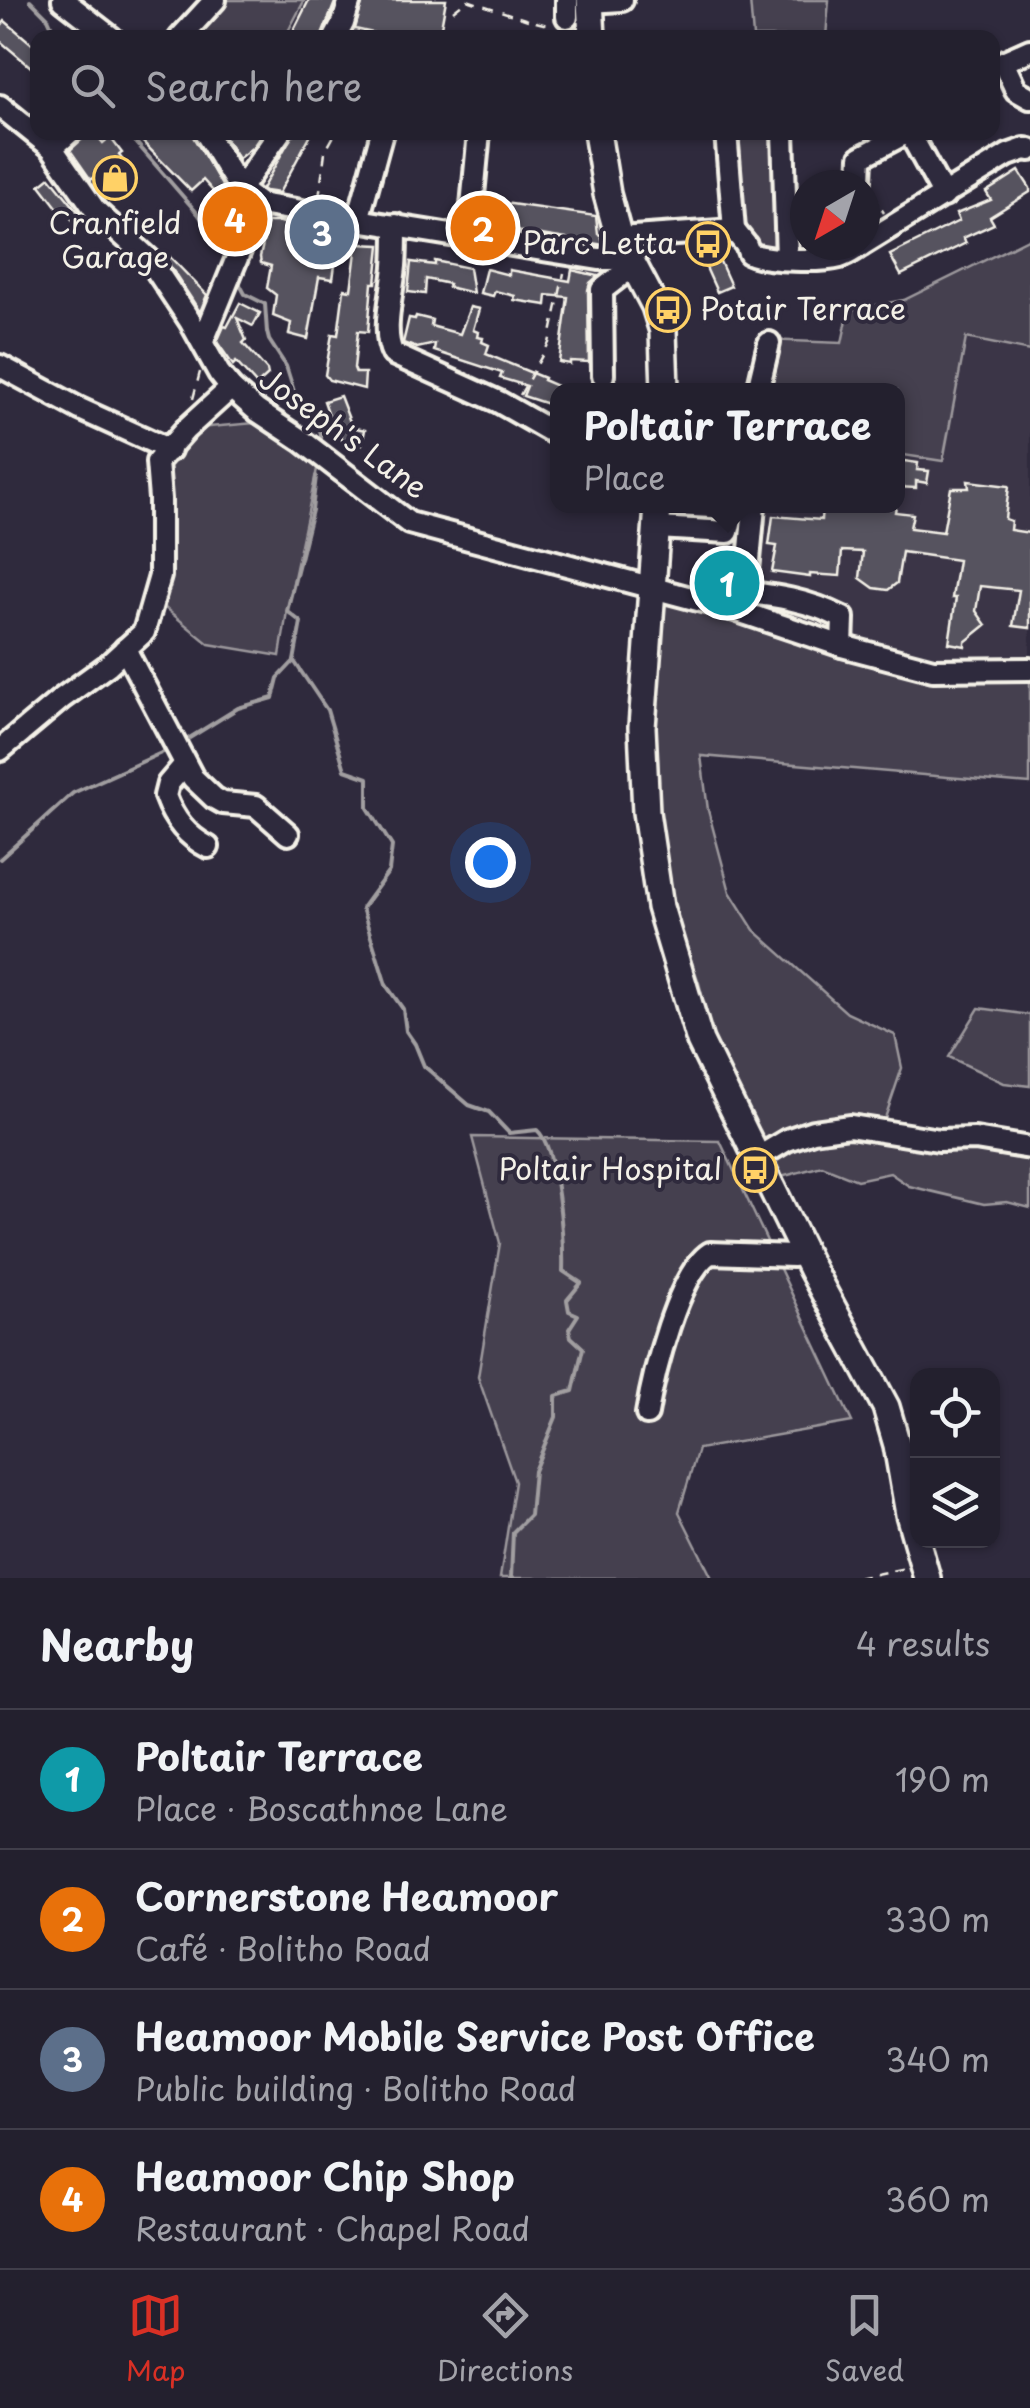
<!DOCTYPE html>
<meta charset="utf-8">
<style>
body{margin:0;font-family:"Playpen Sans",sans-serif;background:#2b2836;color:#f1f3f6}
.controls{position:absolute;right:30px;bottom:30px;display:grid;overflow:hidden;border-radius:20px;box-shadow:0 2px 8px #0004}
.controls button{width:90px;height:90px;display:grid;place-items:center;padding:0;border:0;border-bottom:2px solid #403e4a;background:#23202e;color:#f1f3f6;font:50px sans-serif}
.compass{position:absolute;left:790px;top:170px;width:90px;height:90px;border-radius:50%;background:#23202e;box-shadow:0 2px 8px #0004;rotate:219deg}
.you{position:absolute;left:490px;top:862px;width:35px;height:35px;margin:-25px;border:8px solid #fff;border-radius:50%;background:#1a73e8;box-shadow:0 0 0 15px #1a73e833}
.badge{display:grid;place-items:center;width:65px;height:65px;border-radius:50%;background:#d93025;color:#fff;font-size:32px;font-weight:700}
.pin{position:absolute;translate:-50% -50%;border:5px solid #fff;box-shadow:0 2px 10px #0006}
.popup{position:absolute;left:550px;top:383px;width:355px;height:130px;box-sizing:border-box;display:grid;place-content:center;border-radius:20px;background:#23202e;filter:drop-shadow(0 2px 8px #0005);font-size:32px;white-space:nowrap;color:#a3a3aa}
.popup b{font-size:38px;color:#f1f3f6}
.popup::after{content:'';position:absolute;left:50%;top:100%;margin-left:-20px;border:20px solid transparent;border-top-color:#23202e}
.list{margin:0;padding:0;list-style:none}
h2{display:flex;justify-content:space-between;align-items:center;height:130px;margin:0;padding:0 40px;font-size:42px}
h2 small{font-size:32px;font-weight:400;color:#a3a3aa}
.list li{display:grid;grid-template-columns:65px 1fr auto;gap:30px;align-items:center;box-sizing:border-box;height:140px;padding:0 40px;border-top:2px solid #403e4a}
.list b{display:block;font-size:38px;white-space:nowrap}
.list p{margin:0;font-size:32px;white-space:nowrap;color:#a3a3aa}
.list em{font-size:32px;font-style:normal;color:#a3a3aa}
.icon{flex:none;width:55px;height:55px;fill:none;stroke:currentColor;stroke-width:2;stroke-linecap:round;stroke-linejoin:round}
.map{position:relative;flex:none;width:1030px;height:1578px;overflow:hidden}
.search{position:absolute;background:#23202e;box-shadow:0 2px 8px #0004;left:30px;right:30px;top:30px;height:110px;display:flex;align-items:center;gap:25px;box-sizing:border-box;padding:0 35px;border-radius:20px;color:#a3a3aa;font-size:38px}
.sheet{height:690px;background:#23202e}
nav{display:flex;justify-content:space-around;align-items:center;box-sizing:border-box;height:140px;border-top:2px solid #403e4a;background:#23202e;font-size:28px;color:#a3a3aa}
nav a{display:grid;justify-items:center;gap:5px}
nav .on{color:#d93025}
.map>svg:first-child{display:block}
.built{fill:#3b3647}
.green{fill:#454050;stroke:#9c989c;stroke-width:2.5}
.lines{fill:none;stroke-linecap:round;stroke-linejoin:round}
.stream{stroke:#a19ea0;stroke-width:4}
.building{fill:#56525f;stroke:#f4f1e8;stroke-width:2.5}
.minor-casing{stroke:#f4f1e8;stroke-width:28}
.major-casing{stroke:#f4f1e8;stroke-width:32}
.path{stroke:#f4f1e8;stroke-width:2.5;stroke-dasharray:10 8;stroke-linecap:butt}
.minor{stroke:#2f2a3d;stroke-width:20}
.major{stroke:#2f2a3d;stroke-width:25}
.labels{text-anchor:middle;stroke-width:8;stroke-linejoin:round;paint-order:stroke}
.poi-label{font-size:30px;fill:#f4f1e8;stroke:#2f2a3d;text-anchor:end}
.street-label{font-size:30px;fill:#f4f1e8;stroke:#2f2a3d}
</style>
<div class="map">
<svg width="1030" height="1578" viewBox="0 0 1030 1578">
<rect width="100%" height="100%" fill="#2f2a3d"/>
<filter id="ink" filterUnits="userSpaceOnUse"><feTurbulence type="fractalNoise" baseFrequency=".01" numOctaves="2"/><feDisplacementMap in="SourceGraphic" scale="20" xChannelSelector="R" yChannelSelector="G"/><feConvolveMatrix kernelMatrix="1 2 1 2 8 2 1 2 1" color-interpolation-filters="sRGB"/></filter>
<g filter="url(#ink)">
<!-- built -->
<polygon class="built" points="1030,238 1030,668 890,657 713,598 732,506 897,506 897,390 766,340 842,343 849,310 904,300"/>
<!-- green -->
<g class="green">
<polygon points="221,0 301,0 304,1 285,37 187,38"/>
<polygon points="750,0 829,0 826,37 753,37"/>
<polygon points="726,133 783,133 787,259 746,245"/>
<polygon points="1030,238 1030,351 966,338 943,461 897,454 897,390 756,390 766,340 842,343 849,310 904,300"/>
<polygon points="255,423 320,455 287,611 280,656 209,644 165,608 157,462 186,429"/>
<polygon points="664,600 851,657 1030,677 1030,784 701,756 708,810 730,892 754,930 847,1013 895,1035 902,1068 879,1136 968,1144 1030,1155 1030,1208 1007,1202 984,1204 909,1186 890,1173 857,1180 822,1166 781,1177 760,1139 713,1039 699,983 670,898 651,782"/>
<polygon points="979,1008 1030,1015 1030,1086 1004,1083 949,1057"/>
<polygon points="472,1137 720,1141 852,1422 698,1449 679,1512 712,1578 500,1578 515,1482 478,1377 500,1243"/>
</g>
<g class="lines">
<!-- stream -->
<g class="stream">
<polyline points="30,0 48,18 57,38"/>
<polyline points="127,132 199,215 224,251"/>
<polyline points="238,281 245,294 265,304 267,332 269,340 286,366 297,401 317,420 321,434 321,445"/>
<path d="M316,476L312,510L287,611L301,622L294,661L327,710L345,770L368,778V808L392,846L389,871L362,908L386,985L403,1009L406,1031L415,1044L424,1066L469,1105L489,1112L509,1133L537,1130C558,1148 564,1242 563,1271L581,1283L567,1300L569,1311L578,1315L569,1329L571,1337L583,1348L573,1391L556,1396V1417L534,1471L530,1515L513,1532L511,1578"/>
<polyline points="183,742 238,708 273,698 278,678 294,661"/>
<polyline points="0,859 73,793 170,749"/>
</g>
</g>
<!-- building -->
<g class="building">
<polygon points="309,0 336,0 321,38 290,38"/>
<polygon points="363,0 446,0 439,38 396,38 355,29"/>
<polygon points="5,21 38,49 38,73 0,41 0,27"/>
<polygon points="90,132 94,132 103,143 110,137 122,153 119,155 127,166 125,168 128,172 125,174 132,182 117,194 98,174 91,180 70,150"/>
<polygon points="133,132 191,132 228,196 239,206 240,213 235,226 225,225 212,202 219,198 203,180 191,191"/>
<polygon points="221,132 263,132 253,147 238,159"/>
<polygon points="294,132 312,132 279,193 265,191 262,189"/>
<polygon points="1019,171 1030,188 1030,192 990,217 994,224 963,238 966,243 901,275 890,255 959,221 956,214 991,200 986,192"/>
<polygon points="50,177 84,219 76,225 64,208 60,211 40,185"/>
<polygon points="504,203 596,216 598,234 601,235 604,245 484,226 484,224 501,222"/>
<polygon points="268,222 281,222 293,227 293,234 326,241 325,249 337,251 333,279 319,277 308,339 289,334 291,323 273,316 276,295 267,288 271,266 261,263 260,257"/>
<polygon points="357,244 380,245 376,283 372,283 368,332 358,331 354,368 356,373 365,373 364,389 329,380 325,375 332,334 338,335 344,289 351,290"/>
<polygon points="713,246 731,286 717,292 699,252"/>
<polygon points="170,257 207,295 200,312 166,260"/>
<polygon points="435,261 469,268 473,293 448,287 449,284 426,279 425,294 408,292 411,262 435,265"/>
<polygon points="486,269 509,275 509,270 570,281 572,270 598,276 590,283 588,290 589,362 570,361 570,364 559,362 568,297 547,295 546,305 514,300 515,296 495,291 493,296 480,293"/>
<polygon points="240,303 260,313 253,326 237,318 246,340 243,343 267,370 268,375 257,385 236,362 233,365 217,342 224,326 227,327"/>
<polygon points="470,307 479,309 473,330 478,332 477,337 483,338 482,342 489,345 486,354 544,378 543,380 557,386 557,407 523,396 527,386 500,378 502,373 434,351 435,344 417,348 403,343 409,318 415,319 416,316 432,320 431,326 460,334"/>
<polygon points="340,396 352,427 365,430 362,444 342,440 339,425 334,425 332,418 330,418 324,401"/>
<polygon points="897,460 918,463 917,470 929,471 927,483 916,481 916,488 897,487"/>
<polygon points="968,481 1009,486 1005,519 1011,521 1010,530 1030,533 1030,628 1013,626 1019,590 980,586 976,611 986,625 965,642 965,646 949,643 956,598 952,598 958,560 902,552 897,583 888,590 874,588 860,578 863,552 842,551 840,576 810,574 810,577 772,572 777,546 769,545 773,516 821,520 822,506 896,506 895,512 913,514 910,528 943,532 951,488 969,488"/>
</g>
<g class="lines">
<!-- minor casing -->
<g class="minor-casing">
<g id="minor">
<polyline points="63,0 112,38"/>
<polyline points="567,0 567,17"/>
<polyline points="590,2 622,0"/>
<polyline points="180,38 215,0"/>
<polyline points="335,38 343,23 350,0"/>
<polyline points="1030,50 1003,62 1016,90 1030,98"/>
<polyline points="0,106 52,148 95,210 149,259 190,321 219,373 231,388 256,410 301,440 409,523 732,609 842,646 933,670 1030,669"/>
<polyline points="205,132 240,189 259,204 599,259 612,259 626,253"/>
<polyline points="726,132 734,230"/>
<polyline points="783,132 787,259"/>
<polyline points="909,132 944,196"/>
<polyline points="52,148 70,132"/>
<polyline points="860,180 861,157 908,132"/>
<polyline points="240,189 280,132"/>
<polyline points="358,220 382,132"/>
<path d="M396,225C396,239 396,253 395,266C393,292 381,332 393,354L499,402L552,432"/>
<polyline points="469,238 479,132"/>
<path d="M619,238L734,230L746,245L749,253C765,261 822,262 840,257C848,255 855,249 862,245"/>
<polyline points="865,243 1008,155 1025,149 1030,150"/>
<polyline points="203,341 259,204"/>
<polyline points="0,366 80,409 170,450"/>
<polyline points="603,375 602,290 633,266"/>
<polyline points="758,390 769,343"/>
<polyline points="657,528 728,532 734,506"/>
<polyline points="746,593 754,506"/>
<path d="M732,609L736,592C774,595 808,600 843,618L842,646"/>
<polyline points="125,649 193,778 214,798 223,803 256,806 288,834"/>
<polyline points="0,750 61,699 108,665 144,632 160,576 160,499 157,462 186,429 231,388"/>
<path d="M185,764L168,784L165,796C173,818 186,836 208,847"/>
<polyline points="757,1158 787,1140 813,1131 850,1126 939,1140 975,1139 1030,1148"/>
<path d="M647,1414C653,1376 678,1273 710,1253L793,1256L802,1251"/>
</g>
</g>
<!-- major casing -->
<g class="major-casing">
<g id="major">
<polyline points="590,0 592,38"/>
<polyline points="597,132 607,194 619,238 655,306 663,331 665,390"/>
<polyline points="658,506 642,727 646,812 660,907 700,1041 812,1270 886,1407 897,1445 909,1514 927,1578"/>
</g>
</g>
<!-- path -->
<g class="path">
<polyline points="453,11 467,0 528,20 551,26"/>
<polyline points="872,194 884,213"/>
<polyline points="319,198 325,152 336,132"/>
<polyline points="520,395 549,343 564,273"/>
<polyline points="193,399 200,372"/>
<polyline points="857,1578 905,1568"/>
</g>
<!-- minor -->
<use href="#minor" class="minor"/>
<!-- major -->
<use href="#major" class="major"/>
</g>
</g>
<!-- icons -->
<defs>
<g id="shop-ring" transform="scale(2.25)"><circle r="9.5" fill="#2f2a3d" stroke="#ffd166" stroke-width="1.5"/><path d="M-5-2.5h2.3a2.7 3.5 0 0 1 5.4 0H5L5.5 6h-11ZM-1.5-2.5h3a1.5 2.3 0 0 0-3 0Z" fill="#ffd166"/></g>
<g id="bus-ring" transform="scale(2.25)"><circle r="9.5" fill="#2f2a3d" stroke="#ffd166" stroke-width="1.5"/><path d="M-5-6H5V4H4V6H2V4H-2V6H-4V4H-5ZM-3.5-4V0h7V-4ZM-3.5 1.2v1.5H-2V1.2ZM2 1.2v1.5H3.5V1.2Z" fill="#ffd166"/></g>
</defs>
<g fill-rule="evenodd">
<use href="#shop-ring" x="115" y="178"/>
<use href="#bus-ring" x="708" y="244"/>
<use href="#bus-ring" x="668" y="310"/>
<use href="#bus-ring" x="755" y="1170"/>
</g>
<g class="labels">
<!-- poi labels -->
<g class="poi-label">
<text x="115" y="234" text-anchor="middle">Cranfield<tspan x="115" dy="34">Garage</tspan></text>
<text x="676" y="254">Parc Letta</text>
<text x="700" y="320" text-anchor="start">Potair Terrace</text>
<text x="722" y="1180">Poltair Hospital</text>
</g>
<!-- street labels -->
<g class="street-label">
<text transform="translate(343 434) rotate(36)" y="10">Joseph's Lane</text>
</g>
</g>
</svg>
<div class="controls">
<button><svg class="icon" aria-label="locate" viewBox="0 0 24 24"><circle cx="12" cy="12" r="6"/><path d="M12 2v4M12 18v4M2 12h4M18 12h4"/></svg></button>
<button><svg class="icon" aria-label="layers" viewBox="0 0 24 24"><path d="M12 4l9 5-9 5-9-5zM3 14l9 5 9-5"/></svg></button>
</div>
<svg class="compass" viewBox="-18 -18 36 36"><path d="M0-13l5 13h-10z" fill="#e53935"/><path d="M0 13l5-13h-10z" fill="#a3a3aa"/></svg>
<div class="you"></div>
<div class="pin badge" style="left:727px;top:583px;background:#0f9aa8">1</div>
<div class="popup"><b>Poltair Terrace</b>Place</div>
<div class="pin badge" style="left:483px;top:228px;background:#e8710a">2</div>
<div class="pin badge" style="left:322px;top:232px;background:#5c6f8a">3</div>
<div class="pin badge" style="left:235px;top:219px;background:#e8710a">4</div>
<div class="search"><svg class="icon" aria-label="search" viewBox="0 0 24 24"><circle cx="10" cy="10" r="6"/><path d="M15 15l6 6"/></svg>Search here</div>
</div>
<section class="sheet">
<h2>Nearby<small>4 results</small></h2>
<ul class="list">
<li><span class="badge" style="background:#0f9aa8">1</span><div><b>Poltair Terrace</b><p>Place · Boscathnoe Lane</p></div><em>190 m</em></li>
<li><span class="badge" style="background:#e8710a">2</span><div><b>Cornerstone Heamoor</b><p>Café · Bolitho Road</p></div><em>330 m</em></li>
<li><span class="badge" style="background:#5c6f8a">3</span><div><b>Heamoor Mobile Service Post Office</b><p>Public building · Bolitho Road</p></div><em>340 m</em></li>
<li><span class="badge" style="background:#e8710a">4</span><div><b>Heamoor Chip Shop</b><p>Restaurant · Chapel Road</p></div><em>360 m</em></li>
</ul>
</section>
<nav>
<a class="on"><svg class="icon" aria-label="map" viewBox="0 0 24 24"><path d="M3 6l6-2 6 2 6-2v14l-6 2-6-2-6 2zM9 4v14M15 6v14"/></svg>Map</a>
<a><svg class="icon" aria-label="directions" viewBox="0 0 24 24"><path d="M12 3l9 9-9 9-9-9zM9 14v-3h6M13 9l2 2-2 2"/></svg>Directions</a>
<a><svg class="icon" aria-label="saved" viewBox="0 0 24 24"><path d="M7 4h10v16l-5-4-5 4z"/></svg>Saved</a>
</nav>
